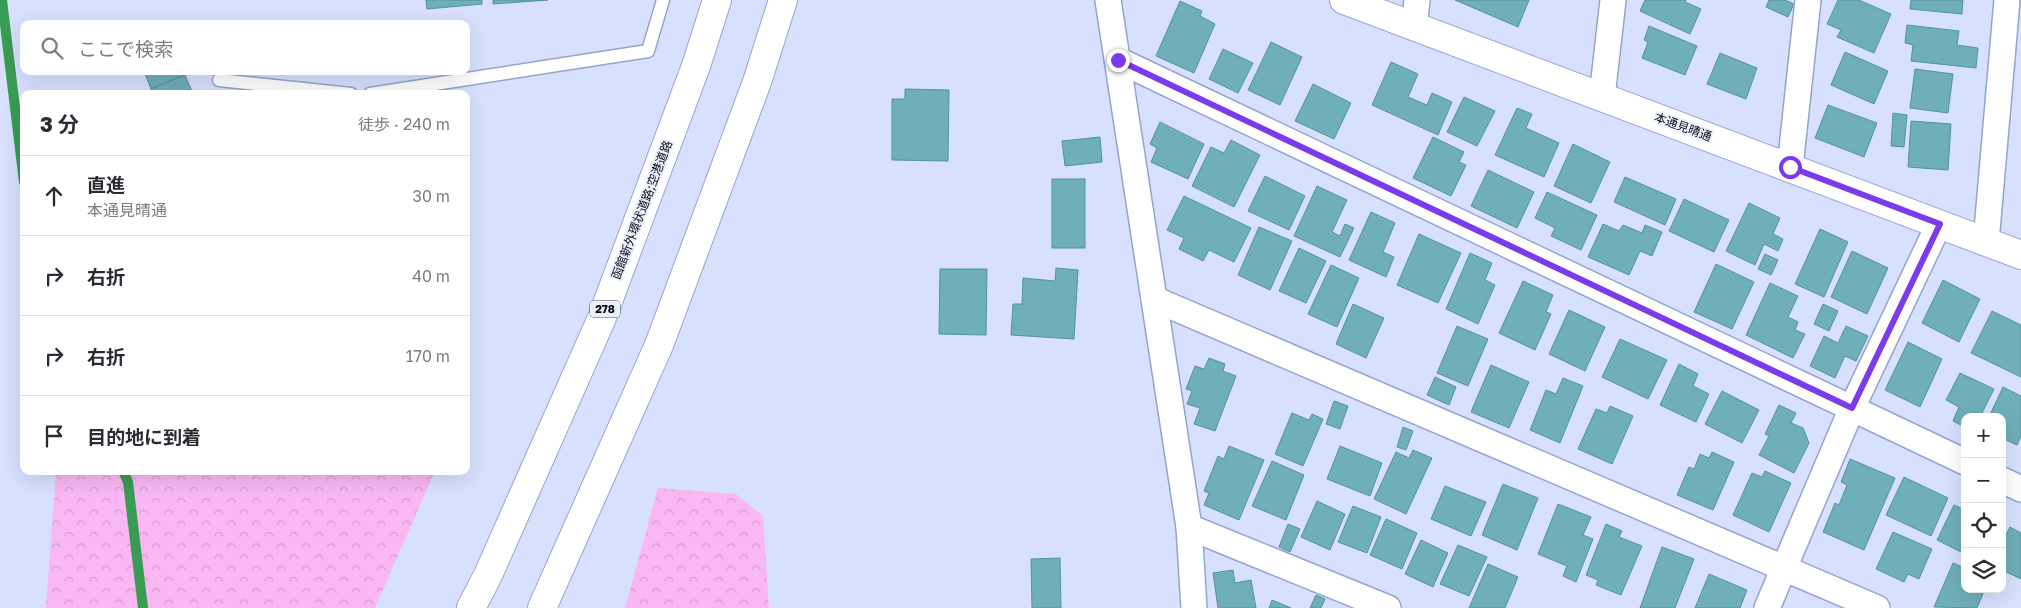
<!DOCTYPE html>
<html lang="ja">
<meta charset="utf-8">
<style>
body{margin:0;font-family:"Golos Text","Noto Sans JP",sans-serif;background:#f2f2f3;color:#2b2b33}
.controls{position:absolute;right:15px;bottom:15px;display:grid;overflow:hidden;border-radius:10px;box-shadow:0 5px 20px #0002}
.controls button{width:45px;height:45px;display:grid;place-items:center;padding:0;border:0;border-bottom:1px solid #e1e1e2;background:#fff;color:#2b2b33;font:25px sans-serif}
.stop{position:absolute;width:15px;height:15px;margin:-11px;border:4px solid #7c3aed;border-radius:50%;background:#fff}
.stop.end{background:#7c3aed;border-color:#fff;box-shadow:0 1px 5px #0008}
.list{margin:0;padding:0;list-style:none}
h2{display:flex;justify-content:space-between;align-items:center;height:65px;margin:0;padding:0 20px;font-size:21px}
h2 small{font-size:16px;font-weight:400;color:#7c7c81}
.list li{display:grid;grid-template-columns:32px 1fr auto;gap:15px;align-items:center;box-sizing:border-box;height:80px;padding:0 20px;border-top:1px solid #e1e1e2}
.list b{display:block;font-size:19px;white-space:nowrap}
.list p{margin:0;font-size:16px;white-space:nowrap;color:#7c7c81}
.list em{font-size:16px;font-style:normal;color:#7c7c81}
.icon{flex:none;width:28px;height:28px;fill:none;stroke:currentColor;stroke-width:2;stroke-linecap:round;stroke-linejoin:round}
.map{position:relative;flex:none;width:2021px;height:608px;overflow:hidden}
.search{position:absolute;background:#fff;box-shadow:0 5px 20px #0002;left:20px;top:20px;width:450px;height:55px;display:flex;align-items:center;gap:12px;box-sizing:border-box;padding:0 18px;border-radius:10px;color:#7c7c81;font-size:19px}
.panel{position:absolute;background:#fff;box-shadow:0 5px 20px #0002;left:20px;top:90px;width:450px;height:385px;border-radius:10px}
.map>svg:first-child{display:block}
.forest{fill:url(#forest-crowns)}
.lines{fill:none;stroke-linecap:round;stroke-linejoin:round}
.stream{stroke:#399c53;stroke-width:10}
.building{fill:#6fafba;stroke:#53939d}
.lane-casing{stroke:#94a4d1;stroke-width:15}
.street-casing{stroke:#94a4d1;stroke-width:28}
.secondary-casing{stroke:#94a4d1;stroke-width:30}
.highway-casing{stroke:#94a4d1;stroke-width:30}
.lane{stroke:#fff;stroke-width:12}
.street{stroke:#fff;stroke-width:25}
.secondary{stroke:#fff;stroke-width:28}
.highway{stroke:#fff;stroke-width:28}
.route{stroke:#7c3aed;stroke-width:6}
.labels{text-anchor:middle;stroke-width:4;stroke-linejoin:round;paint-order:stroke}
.shield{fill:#ebeff8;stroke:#4b505d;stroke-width:1}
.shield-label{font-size:11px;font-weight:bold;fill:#070c1b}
.street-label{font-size:12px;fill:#070c1b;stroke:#ebeff8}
</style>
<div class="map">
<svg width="2021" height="608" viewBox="0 0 2021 608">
<defs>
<pattern id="forest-crowns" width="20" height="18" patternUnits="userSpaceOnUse" patternTransform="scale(1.25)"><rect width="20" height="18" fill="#f9b8f4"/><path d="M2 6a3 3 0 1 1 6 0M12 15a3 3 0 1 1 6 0" fill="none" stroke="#d49dd1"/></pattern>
</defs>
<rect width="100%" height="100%" fill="#d7e1fe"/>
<!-- forest -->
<g class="forest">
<polygon points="56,471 435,471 375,608 46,608"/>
<polygon points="658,488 736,494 763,516 769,608 625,608"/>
</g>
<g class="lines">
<!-- stream -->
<g class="stream">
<polyline points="2,0 24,182"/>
<polyline points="123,471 128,482 143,608"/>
</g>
</g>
<!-- building -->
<g class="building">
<polygon points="426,0 482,0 482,4 427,9"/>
<polygon points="493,0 548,0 493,4"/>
<polygon points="1455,0 1529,0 1518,27"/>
<polygon points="1645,0 1686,0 1685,2 1701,9 1690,34 1640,11"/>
<polygon points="1769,0 1785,0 1794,4 1788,17 1766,7"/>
<polygon points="1838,0 1859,0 1891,14 1874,53 1837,37 1841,30 1827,24"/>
<polygon points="1911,0 1963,0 1962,14 1910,9"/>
<polygon points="1180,1 1202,11 1200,16 1215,24 1194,73 1156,56"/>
<polygon points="1907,25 1959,31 1957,45 1978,48 1976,68 1911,61 1913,45 1905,43"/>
<polygon points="1649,26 1697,46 1685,75 1642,58 1648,42 1644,40"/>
<polygon points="1271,42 1302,57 1280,105 1248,90"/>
<polygon points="1223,49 1253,63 1238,93 1209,79"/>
<polygon points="1845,52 1888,71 1874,104 1831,85"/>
<polygon points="1720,53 1757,68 1746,99 1707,84"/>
<polygon points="1391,62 1418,74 1408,97 1427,105 1432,93 1452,102 1438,135 1372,105"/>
<polygon points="1915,69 1953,74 1948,113 1910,108"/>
<polygon points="144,71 184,71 185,75 151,89"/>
<polygon points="185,75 193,94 153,94 151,89"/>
<polygon points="1313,84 1351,103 1334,139 1295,121"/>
<polygon points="905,89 949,90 948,161 892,160 892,99 905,99"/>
<polygon points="1464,97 1495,111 1477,146 1447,132"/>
<polygon points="1828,105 1877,123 1864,157 1815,138"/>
<polygon points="1517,108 1532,114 1526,128 1559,143 1544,177 1495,155"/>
<polygon points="1893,113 1907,115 1904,147 1891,146"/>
<polygon points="1911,121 1951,124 1948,170 1908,167"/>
<polygon points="1160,122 1204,144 1188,179 1151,162 1157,148 1150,144"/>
<polygon points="1100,137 1102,162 1065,166 1062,141"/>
<polygon points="1433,137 1464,152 1459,162 1466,165 1451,196 1413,178"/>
<polygon points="1231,140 1260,155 1234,207 1192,186 1211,147 1224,153"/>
<polygon points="1573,144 1610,162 1591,203 1554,186"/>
<polygon points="1488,170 1534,192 1517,228 1471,206"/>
<polygon points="1265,176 1305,196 1289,230 1248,211"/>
<polygon points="1625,177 1676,199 1665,225 1614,202"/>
<rect x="1052" y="179" width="33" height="69"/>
<polygon points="1317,186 1347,200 1332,232 1340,236 1345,224 1354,228 1340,257 1294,236"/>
<polygon points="1547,192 1597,215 1581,250 1551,236 1555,228 1535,218"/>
<polygon points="1184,196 1251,228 1234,262 1209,250 1203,261 1179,249 1184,238 1167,230"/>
<polygon points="1684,199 1729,220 1714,252 1669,231"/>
<polygon points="1749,203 1780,218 1773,234 1783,239 1778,251 1764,244 1755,265 1726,251"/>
<polygon points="1371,212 1395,223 1383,252 1394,257 1386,277 1349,260"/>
<polygon points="1603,224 1619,231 1623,225 1642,233 1645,225 1662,232 1652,256 1640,251 1629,275 1588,257"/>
<polygon points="1259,227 1292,241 1270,290 1238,275"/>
<polygon points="1820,229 1848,242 1824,297 1795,284"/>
<polygon points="1419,234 1461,253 1438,303 1397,285"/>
<polygon points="1299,248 1326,261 1306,303 1279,291"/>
<polygon points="1852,251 1888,268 1867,314 1831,297"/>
<polygon points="1470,253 1492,263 1485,280 1495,285 1478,324 1446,309"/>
<polygon points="1765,254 1778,260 1771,275 1758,269"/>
<polygon points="1716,264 1754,282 1732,329 1694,312"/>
<polygon points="1331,265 1359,278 1337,327 1308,314"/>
<polygon points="1056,268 1078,270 1074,339 1011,335 1013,304 1022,304 1023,278 1055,281"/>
<polygon points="940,269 987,269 986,335 939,334"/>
<polygon points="1943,280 1980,299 1959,342 1922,323"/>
<polygon points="1523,281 1553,295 1546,312 1551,314 1535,350 1499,333"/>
<polygon points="1770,283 1798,296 1788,317 1798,322 1795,330 1805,334 1793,358 1746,335"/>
<polygon points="1353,304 1384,318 1366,358 1336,344"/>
<polygon points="1823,304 1838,311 1829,331 1814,324"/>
<polygon points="1569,310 1605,327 1585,371 1549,354"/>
<polygon points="1992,311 2021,325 2021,377 1971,353"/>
<polygon points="1457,326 1488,339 1468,386 1437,373"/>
<polygon points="1846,326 1868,336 1856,361 1845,356 1835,378 1810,366 1824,336 1838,343"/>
<polygon points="1620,339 1667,360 1648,399 1602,377"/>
<polygon points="1908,342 1942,359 1920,407 1885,390"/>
<polygon points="1209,358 1225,364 1223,371 1236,376 1215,431 1194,424 1200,408 1187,404 1192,391 1186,389 1195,366 1204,369"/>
<polygon points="1679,364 1698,374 1693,386 1709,394 1696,422 1660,405"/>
<polygon points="1491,365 1529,382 1509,428 1471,412"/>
<polygon points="1960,373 1994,389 1980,417 1965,417 1965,427 1953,421 1959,407 1946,400"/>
<polygon points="1435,377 1456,387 1449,405 1427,395"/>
<polygon points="1563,378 1583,386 1560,443 1530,430 1546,390 1556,394"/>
<polygon points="2003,387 2021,396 2021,436 2017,445 2002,438 2002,417 1989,417"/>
<polygon points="1722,391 1759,410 1742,443 1705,424"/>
<polygon points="1334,401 1348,406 1340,429 1326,424"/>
<polygon points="1779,405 1796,413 1791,423 1803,428 1809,443 1794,473 1759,455 1769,436 1765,434"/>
<polygon points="1610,406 1633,416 1612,464 1578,449 1596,409 1607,413"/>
<polygon points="1292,413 1309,420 1312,414 1323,419 1303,466 1275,454"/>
<polygon points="1403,427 1413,431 1406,450 1397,447"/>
<polygon points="1229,446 1264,460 1239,520 1204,505 1209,493 1204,491 1218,456 1224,459"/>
<polygon points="1340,446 1382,463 1370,496 1327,479"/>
<polygon points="1413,450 1432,458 1406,514 1374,499 1396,452 1409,458"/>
<polygon points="1712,452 1734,462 1713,510 1677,495 1689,467 1694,469 1700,454 1709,458"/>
<polygon points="1850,459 1895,478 1864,550 1823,532 1835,503 1839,505 1847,485 1841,482"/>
<polygon points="1272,461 1304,475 1286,520 1252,506"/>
<polygon points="1765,471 1791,483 1769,532 1733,515 1752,473 1762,477"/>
<polygon points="1904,477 1948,498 1931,536 1886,515"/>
<polygon points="1503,484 1538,498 1517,550 1482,535"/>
<polygon points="1445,486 1486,502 1471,536 1431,519"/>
<polygon points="1317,501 1345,514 1330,550 1301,537"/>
<polygon points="1558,504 1591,517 1583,535 1593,539 1576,582 1563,576 1567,566 1538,554"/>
<polygon points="1954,505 1965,510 1965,554 1937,540"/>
<polygon points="1353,506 1381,517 1367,553 1338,542"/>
<polygon points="1386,519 1417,533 1402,569 1370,555"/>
<polygon points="1288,524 1300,529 1290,552 1279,547"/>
<polygon points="1606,524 1622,531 1619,537 1642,546 1621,595 1596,585 1598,580 1586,575"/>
<polygon points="2010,527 2021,533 2021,579 2002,570 2002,543"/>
<polygon points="1893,532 1932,549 1919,579 1908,574 1904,582 1876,569"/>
<polygon points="1421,540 1448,553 1433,587 1405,574"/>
<polygon points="1458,545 1487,557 1469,596 1440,584"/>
<polygon points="1662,547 1694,559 1675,608 1640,608"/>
<polygon points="1060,558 1061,608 1032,608 1031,559"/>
<polygon points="1953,563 1965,568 1965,589 1985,589 1977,608 1934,607"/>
<polygon points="1488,564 1518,577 1505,608 1469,608"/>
<polygon points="1233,570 1235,583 1251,580 1256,608 1218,608 1213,573"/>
<polygon points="1709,574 1747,590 1740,608 1695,608"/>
<polygon points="1316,595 1325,599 1321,608 1310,608"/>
<polygon points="1272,600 1291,608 1269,608"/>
</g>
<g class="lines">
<!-- lane casing -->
<g class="lane-casing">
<g id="lane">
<polyline points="219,80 351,94"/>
<polyline points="370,94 648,51 663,0"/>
</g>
</g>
<!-- street casing -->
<g class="street-casing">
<g id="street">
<polyline points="1108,0 1189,527 1194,608"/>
<polyline points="1414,27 1417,0"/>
<polyline points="1118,60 1965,462"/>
<polyline points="1602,97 1613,0"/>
<polyline points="1790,167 1808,0"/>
<polyline points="1986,242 2007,0"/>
<polyline points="1154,299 1877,608"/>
<polyline points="2002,480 2021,489"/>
<polyline points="1189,527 1388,608"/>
<polyline points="1767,608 1852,408 1939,224"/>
</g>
</g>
<!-- secondary casing -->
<g class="secondary-casing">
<polyline id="secondary" points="1344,0 2021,255"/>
</g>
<!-- highway casing -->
<g class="highway-casing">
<g id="highway">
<polyline points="471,608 488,575 601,320 696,66 717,0"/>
<polyline points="542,608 659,345 757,82 783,0"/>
</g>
</g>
<!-- lane -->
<use href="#lane" class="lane"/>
<!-- street -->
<use href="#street" class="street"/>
<!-- secondary -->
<use href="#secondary" class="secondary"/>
<!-- highway -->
<use href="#highway" class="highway"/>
</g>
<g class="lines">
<!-- route -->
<polyline class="route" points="1118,60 1852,408 1940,224 1790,167"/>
</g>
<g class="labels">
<!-- shield labels -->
<rect class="shield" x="590" y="300.5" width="30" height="17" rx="4"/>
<g class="shield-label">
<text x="605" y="313">278</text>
</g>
<!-- street labels -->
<g class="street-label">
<text transform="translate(1683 127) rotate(20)" y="4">本通見晴通</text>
<text transform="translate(642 210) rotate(-69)" y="4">函館新外環状道路;空港道路</text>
</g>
</g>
</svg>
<div class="controls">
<button>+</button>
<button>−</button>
<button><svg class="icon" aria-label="locate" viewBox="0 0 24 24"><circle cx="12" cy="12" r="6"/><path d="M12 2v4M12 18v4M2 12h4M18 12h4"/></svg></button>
<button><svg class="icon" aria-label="layers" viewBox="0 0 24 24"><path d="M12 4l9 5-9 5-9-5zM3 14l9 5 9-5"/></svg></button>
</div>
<div class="stop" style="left:1790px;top:167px"></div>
<div class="stop end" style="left:1118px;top:60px"></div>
<div class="search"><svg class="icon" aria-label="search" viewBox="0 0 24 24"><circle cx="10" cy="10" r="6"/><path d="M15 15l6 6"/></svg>ここで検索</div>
<section class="panel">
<h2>3 分<small>徒歩 · 240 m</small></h2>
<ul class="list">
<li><svg class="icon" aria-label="ahead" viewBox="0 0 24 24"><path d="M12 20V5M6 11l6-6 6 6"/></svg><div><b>直進</b><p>本通見晴通</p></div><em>30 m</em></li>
<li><svg class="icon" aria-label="right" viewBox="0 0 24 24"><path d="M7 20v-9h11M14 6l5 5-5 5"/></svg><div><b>右折</b></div><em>40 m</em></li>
<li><svg class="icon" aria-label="right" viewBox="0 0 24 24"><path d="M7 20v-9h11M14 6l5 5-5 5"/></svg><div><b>右折</b></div><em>170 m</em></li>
<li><svg class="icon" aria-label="arrive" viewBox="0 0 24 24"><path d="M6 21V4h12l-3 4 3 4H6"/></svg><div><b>目的地に到着</b></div></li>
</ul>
</section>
</div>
